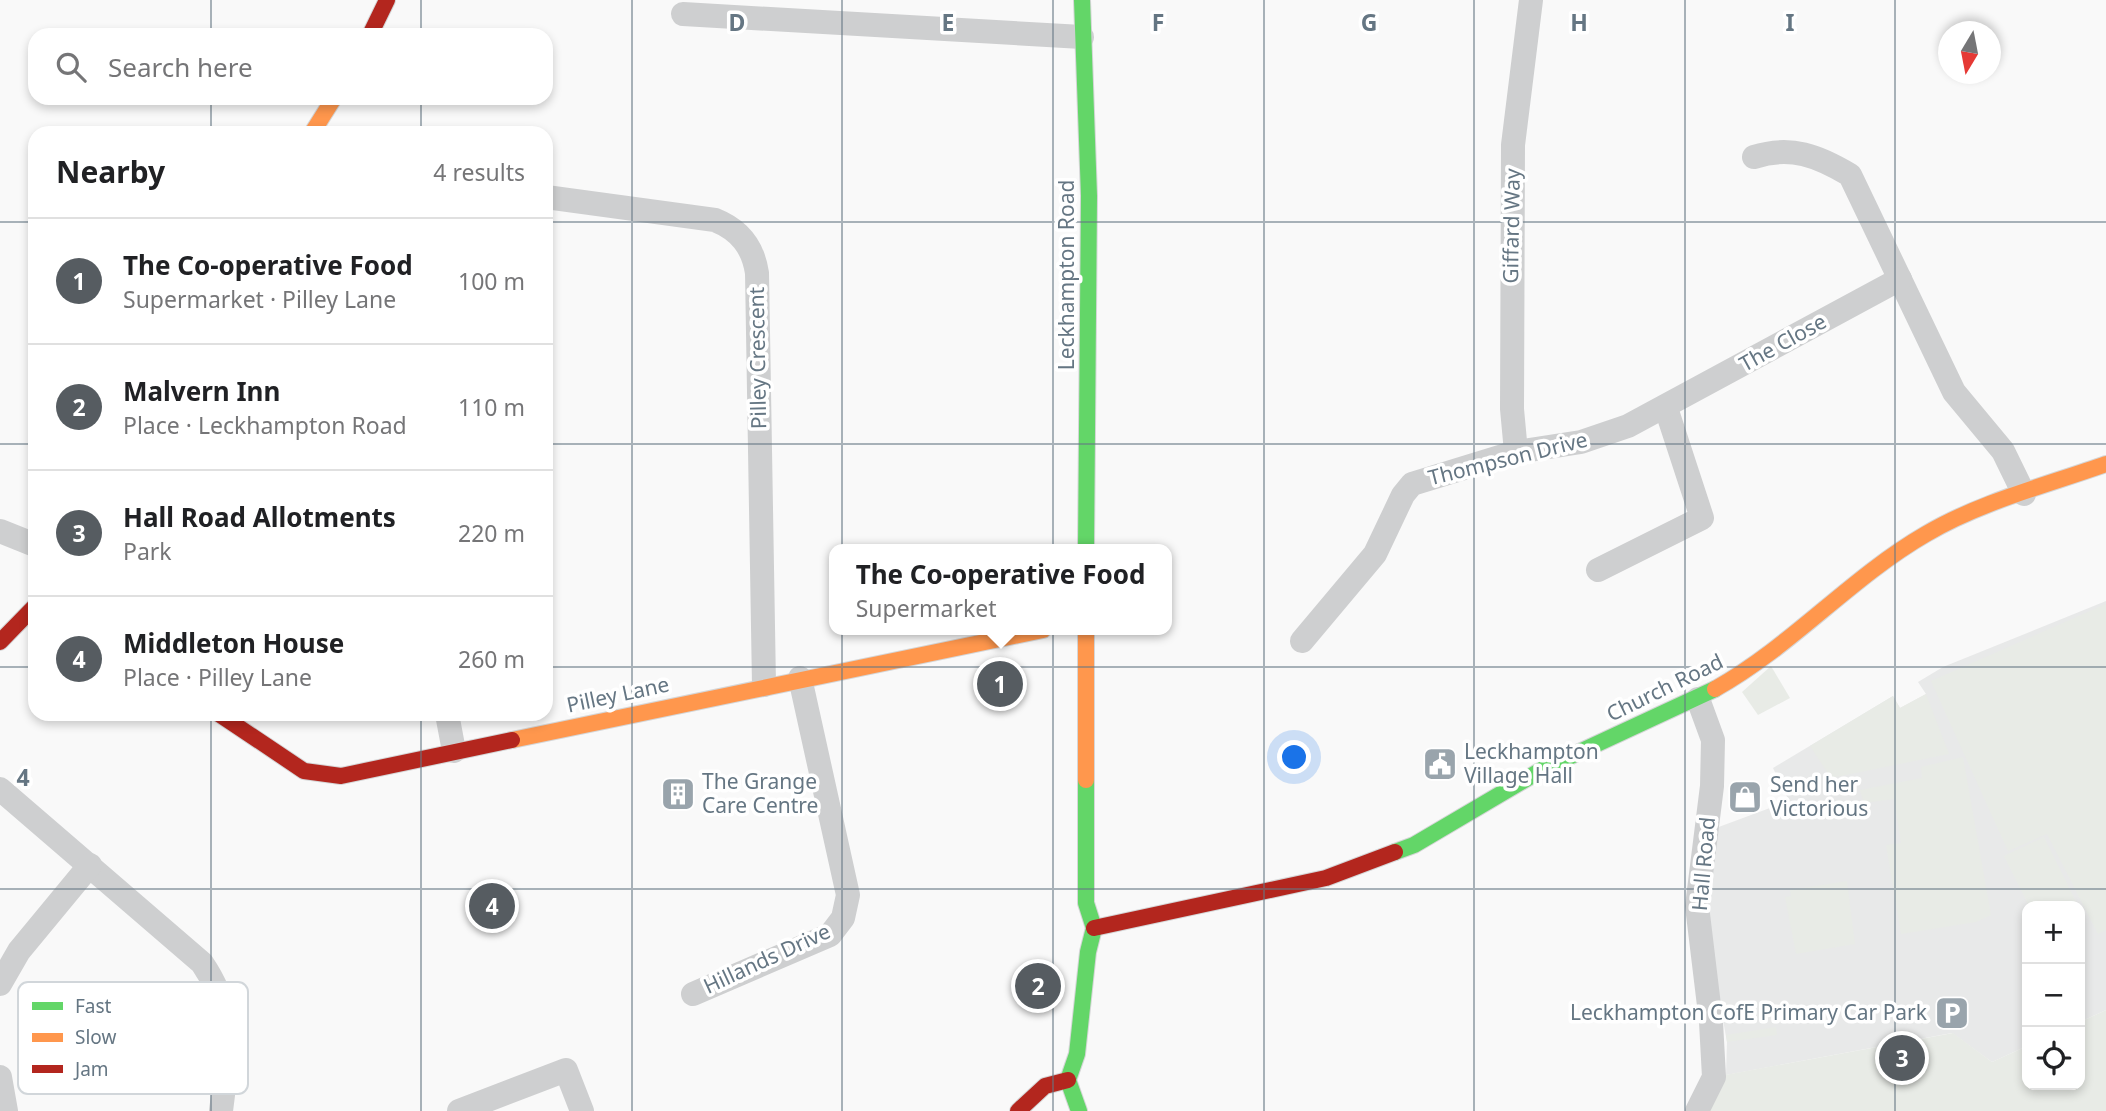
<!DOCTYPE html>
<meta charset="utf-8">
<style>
body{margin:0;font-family:"Noto Sans",sans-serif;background:#f2f2f2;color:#202124}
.controls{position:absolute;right:21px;bottom:21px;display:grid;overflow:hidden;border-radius:14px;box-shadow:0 4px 10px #0003}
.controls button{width:63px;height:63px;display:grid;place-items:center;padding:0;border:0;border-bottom:2px solid #e0e0e0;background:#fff;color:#202124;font:35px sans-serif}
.compass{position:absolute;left:1938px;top:21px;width:63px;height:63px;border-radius:50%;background:#fff;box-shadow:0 4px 10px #0003;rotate:190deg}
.you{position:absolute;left:1295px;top:758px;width:24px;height:24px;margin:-18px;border:5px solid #fff;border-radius:50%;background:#1a73e8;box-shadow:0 0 0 10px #1a73e833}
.badge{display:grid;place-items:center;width:46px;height:46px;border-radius:50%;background:#565c61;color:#fff;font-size:23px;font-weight:700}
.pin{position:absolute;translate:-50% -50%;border:4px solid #fff;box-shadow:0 2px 7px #0006}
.popup{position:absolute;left:829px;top:544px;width:343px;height:91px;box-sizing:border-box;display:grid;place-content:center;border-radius:14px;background:#fff;filter:drop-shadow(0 2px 5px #0005);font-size:23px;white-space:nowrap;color:#757577}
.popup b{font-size:26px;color:#202124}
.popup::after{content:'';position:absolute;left:50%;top:100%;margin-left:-14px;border:14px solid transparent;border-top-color:#fff}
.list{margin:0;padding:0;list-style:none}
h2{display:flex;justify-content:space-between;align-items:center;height:91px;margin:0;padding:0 28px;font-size:30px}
h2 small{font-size:23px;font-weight:400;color:#757577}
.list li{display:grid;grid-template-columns:46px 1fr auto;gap:21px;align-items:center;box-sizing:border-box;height:126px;padding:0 28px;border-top:2px solid #e0e0e0}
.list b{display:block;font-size:26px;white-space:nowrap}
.list p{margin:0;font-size:23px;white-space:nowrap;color:#757577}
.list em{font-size:23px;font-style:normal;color:#757577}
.icon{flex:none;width:38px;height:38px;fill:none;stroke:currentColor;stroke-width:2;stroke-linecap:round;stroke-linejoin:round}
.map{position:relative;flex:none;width:2106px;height:1111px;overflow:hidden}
.search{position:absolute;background:#fff;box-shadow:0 4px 10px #0003;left:28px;top:28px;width:525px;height:77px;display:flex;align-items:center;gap:18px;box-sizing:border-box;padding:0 24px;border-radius:21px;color:#757577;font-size:26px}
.panel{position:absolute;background:#fff;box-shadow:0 4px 10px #0003;left:28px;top:126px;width:525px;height:595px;border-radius:21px}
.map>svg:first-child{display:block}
.built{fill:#e8e9e9}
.green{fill:#e8ebe6}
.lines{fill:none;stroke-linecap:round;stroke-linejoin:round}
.fast-casing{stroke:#d5d6d7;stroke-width:18}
.slow-casing{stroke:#d5d6d7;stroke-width:18}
.jam-casing{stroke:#d5d6d7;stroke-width:18}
.street{stroke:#cecfd0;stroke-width:24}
.fast{stroke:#63d668;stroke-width:16}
.slow{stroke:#ff974d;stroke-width:16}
.jam{stroke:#b3261e;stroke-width:16}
.grid{fill:none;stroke:#657683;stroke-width:2;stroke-opacity:0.55}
.labels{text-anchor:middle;stroke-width:7;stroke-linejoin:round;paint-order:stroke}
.street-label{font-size:21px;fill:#657683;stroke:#fff}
.poi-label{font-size:21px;fill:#657683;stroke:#fff;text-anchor:start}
.key{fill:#fff;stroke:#d1d6da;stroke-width:2}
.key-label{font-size:19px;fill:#657683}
.grid-label{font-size:23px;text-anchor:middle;font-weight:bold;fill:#657683;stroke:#fff;stroke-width:7;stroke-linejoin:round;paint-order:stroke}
</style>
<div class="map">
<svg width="2106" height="1111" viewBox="0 0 2106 1111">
<rect width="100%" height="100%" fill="#f9f9f9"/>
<!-- built -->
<polygon class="built" points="2106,601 2106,1010 2080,1022 2080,906 2027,906 2027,1046 1992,1062 1952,1033 1726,1075 1727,1042 1706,925 1716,828 1789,801 1773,768 1893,696 1900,708 1926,694 1918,682 1943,667"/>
<!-- green -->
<g class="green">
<polygon points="2106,604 2106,930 2098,934 2047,834 2008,851 1931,681"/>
<polygon points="1771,666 1790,698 1758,715 1742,692"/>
<polygon points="1926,694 1949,754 1831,778 1810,746 1893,696 1900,708"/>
<polygon points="1963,757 1991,915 1976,922 1901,934 1886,845 1901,843 1894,799 1864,803 1860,790 1922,778 1921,767"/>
<polygon points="2044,837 2078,906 2029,906 2004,856"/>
<polygon points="1847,881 1855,944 1796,954 1785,897 1791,896 1790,890"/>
<polygon points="2106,1010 2106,1111 1697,1111 1714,1077 1953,1033 1992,1062 2027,1046 2027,1085 2080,1085 2080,1022"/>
<polygon points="1776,1027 1777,1035 1727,1042 1726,1035"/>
</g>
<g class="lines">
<!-- fast casing -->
<g class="fast-casing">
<g id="fast">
<polyline points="1082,0 1089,196 1086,549"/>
<polyline points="1395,852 1414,845 1543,769 1715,689"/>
<polyline points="1079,1111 1068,1080 1077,1054 1088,952 1094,928 1086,903 1086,780"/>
</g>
</g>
<!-- slow casing -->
<g class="slow-casing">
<g id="slow">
<polyline points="312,133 334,98"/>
<polyline points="1086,630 1086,780"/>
<path d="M1715,689C1792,646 1850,578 1926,534C1980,502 2047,485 2106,464"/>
<polyline points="512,740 1043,630"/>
</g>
</g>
<!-- jam casing -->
<g class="jam-casing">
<g id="jam">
<polyline points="370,35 387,0"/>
<polyline points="0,642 35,606"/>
<polyline points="219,714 304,771 341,776 512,740"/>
<polyline points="1094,928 1326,878 1395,852"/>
<polyline points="1018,1111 1045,1086 1068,1080"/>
</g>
</g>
<!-- street -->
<g class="street">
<polyline points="683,14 1082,37"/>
<path d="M1754,157C1791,145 1818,156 1850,175L1954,392L2003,451L2024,494"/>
<path d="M546,197L715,220C740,230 753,247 757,273L764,685"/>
<polyline points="1516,452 1512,409 1513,145 1531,0"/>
<polyline points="0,531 35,545"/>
<polyline points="1598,570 1702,518 1666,408"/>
<polyline points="1302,641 1375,554 1403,495 1412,484 1516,452 1581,442 1628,426 1900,279"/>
<polyline points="447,714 454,751"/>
<path d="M0,789L202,963C237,1014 228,1053 221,1111"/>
<polyline points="0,984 19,951 90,865"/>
<polyline points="693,994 830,935 843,918 848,895 800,678"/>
<polyline points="0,1077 6,1111"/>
<polyline points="459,1111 566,1070 582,1111"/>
<polyline points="1697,1111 1714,1077 1711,1022 1697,906 1712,786 1713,740 1698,699"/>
</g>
<!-- fast -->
<use href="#fast" class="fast"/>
<!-- slow -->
<use href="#slow" class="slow"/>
<!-- jam -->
<use href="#jam" class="jam"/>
</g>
<!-- grid -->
<path class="grid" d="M211,0V35M421,0V35M632,0V1111M842,0V1111M1053,0V1111M1264,0V1111M1474,0V1111M1685,0V1111M1895,0V1111M211,98V133M421,98V133M0,222H35M546,222H2106M0,444H35M546,444H2106M0,667H35M546,667H2106M211,714V1111M421,714V1111M0,889H2106"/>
<!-- icons -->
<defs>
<g id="civic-square" transform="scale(1.75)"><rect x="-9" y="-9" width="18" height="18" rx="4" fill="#99a4ac" stroke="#fff"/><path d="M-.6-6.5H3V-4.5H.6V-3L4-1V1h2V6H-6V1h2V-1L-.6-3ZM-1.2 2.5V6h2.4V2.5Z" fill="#fff"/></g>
<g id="building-square" transform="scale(1.75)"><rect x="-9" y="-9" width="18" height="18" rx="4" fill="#99a4ac" stroke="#fff"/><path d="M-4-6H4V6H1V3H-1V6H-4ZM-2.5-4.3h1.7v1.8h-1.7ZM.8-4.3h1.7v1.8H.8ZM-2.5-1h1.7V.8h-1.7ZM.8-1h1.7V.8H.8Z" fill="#fff"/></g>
<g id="shop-square" transform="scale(1.75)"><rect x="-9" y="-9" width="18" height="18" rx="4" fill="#99a4ac" stroke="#fff"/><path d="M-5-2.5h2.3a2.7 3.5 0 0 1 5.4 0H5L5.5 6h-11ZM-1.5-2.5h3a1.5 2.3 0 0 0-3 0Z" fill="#fff"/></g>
<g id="parking-square" transform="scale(1.75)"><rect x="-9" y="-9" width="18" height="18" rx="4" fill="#99a4ac" stroke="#fff"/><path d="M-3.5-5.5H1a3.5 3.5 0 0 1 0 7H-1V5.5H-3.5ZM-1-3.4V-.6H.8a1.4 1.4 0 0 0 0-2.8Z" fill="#fff"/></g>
</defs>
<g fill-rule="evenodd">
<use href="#civic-square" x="1440" y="764"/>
<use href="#building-square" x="678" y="794"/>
<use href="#shop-square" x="1745" y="797"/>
<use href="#parking-square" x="1952" y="1013"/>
</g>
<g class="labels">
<!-- street labels -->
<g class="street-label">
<text transform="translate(1512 226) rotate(-89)" y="7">Giffard Way</text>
<text transform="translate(1067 275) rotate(-90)" y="7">Leckhampton Road</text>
<text transform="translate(1783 343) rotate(-29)" y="7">The Close</text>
<text transform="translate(758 358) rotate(-91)" y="7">Pilley Crescent</text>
<text transform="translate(1508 459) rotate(-14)" y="7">Thompson Drive</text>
<text transform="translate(1665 688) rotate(-26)" y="7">Church Road</text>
<text transform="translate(618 695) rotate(-12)" y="7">Pilley Lane</text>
<text transform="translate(1704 864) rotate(-85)" y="7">Hall Road</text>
<text transform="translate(767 959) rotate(-25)" y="7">Hillands Drive</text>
</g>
<!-- poi labels -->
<g class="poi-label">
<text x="1464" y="759">Leckhampton<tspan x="1464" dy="24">Village Hall</tspan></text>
<text x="702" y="789">The Grange<tspan x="702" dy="24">Care Centre</tspan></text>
<text x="1770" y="792">Send her<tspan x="1770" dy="24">Victorious</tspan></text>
<text x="1927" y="1020" text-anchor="end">Leckhampton CofE Primary Car Park</text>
</g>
</g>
<!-- legend -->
<rect x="18" y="982" width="230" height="112" rx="10" class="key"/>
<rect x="32" y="1002" width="31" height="8" fill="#63d668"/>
<rect x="32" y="1033" width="31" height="9" fill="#ff974d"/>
<rect x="32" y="1065" width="31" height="8" fill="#b3261e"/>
<g class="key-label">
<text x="75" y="1013">Fast</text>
<text x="75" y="1044">Slow</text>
<text x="75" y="1076">Jam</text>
</g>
<g class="grid-label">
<text x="737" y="31">D</text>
<text x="948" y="31">E</text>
<text x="1158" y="31">F</text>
<text x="1369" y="31">G</text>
<text x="1579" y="31">H</text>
<text x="1790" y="31">I</text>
<text x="23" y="786">4</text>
</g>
</svg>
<div class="controls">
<button>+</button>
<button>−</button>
<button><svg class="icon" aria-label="locate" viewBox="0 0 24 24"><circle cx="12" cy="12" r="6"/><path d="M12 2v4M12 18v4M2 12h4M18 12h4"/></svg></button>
</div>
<svg class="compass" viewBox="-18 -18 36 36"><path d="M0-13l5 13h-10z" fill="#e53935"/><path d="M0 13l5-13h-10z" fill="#757577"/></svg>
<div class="you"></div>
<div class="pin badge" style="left:1000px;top:684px">1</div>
<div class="popup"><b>The Co-operative Food</b>Supermarket</div>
<div class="pin badge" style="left:1038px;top:986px">2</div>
<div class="pin badge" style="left:1902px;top:1058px">3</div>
<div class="pin badge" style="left:492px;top:906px">4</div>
<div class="search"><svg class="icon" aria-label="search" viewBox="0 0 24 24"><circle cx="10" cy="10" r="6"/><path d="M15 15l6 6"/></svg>Search here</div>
<section class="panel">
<h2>Nearby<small>4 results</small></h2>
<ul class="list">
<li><span class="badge">1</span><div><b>The Co-operative Food</b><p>Supermarket · Pilley Lane</p></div><em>100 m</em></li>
<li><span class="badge">2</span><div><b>Malvern Inn</b><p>Place · Leckhampton Road</p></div><em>110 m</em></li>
<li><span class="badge">3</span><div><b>Hall Road Allotments</b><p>Park</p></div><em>220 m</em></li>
<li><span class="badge">4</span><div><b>Middleton House</b><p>Place · Pilley Lane</p></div><em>260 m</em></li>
</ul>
</section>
</div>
